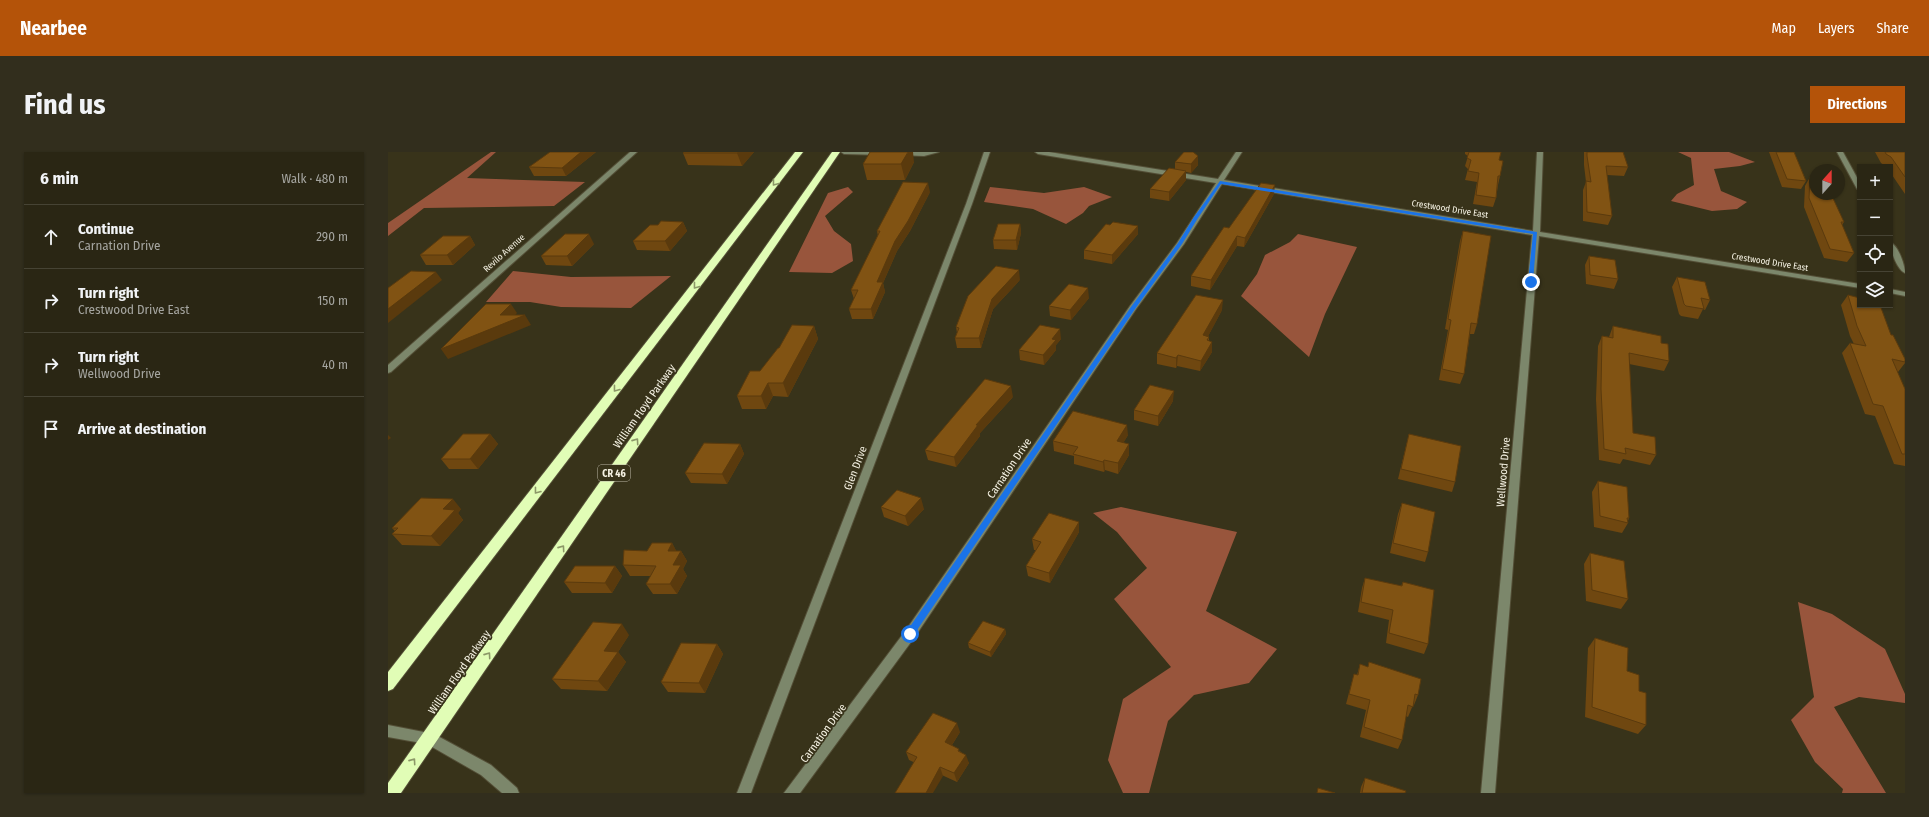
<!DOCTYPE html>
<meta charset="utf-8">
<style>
body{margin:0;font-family:"Fira Sans Condensed",sans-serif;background:#322e1d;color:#f1f3f6}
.controls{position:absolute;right:12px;top:12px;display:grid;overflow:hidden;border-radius:0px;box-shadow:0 1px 3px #0004}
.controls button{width:36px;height:36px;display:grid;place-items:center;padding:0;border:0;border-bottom:1px solid #464334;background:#2a2614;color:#f1f3f6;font:20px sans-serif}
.compass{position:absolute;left:1421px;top:12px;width:36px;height:36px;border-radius:50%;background:#2a2614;box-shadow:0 1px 3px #0004;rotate:21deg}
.stop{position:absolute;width:12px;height:12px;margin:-9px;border:3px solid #1a73e8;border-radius:50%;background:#fff}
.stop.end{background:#1a73e8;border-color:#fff;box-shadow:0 1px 4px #0008}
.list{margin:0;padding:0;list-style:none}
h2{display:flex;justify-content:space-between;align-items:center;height:52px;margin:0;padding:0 16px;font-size:17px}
h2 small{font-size:13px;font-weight:400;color:#a5a5a0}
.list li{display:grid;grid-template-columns:26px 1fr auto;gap:12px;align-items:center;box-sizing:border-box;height:64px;padding:0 16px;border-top:1px solid #464334}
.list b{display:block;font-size:15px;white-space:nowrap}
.list p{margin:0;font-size:13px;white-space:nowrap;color:#a5a5a0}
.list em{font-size:13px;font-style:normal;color:#a5a5a0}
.icon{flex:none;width:22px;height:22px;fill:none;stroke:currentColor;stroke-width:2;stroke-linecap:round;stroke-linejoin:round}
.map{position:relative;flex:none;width:1517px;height:641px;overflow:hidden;border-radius:0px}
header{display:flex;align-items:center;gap:24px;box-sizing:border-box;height:56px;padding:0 20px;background:#b45309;color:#fff}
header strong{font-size:19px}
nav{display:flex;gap:22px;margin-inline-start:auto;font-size:14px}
.intro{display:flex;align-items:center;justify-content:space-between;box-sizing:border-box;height:96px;padding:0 24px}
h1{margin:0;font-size:28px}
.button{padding:10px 18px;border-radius:0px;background:#b45309;color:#fff;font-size:14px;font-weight:700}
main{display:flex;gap:24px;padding:0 24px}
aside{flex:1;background:#2a2614;border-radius:0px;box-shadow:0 1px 3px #0004}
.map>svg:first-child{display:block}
.forest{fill:#98553c}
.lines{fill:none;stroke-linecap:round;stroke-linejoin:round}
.minor-casing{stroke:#534e36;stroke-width:2}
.highway-casing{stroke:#534e36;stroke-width:2}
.minor{fill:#7c876b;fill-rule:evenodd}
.highway{fill:#e1fdb6;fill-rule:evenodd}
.wall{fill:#6f4710}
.shaded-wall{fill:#5a3a0d}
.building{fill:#815313;stroke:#5a3a0d}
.oneway{stroke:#8c9868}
.route{fill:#1a73e8}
.labels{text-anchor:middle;stroke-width:3.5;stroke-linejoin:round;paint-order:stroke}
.far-street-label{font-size:9px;fill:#f6f3e4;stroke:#38331a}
.shield{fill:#38331a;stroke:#bdb9a7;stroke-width:1}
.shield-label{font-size:10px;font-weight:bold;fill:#f6f3e4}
.street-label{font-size:11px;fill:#f6f3e4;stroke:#38331a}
</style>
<header>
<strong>Nearbee</strong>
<nav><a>Map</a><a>Layers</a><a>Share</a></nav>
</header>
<div class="intro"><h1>Find us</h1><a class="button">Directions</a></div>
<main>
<aside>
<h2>6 min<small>Walk · 480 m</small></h2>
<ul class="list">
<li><svg class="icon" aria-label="ahead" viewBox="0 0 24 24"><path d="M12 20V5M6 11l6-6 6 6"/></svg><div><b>Continue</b><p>Carnation Drive</p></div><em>290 m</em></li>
<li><svg class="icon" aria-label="right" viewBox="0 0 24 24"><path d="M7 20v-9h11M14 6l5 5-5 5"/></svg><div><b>Turn right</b><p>Crestwood Drive East</p></div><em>150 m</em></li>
<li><svg class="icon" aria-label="right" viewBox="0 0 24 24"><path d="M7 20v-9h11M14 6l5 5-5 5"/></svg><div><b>Turn right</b><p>Wellwood Drive</p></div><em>40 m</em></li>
<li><svg class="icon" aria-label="arrive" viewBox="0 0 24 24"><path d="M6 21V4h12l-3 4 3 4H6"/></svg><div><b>Arrive at destination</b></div></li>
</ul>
</aside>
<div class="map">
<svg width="1517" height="641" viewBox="0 0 1517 641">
<rect width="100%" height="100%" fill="#38331a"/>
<!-- forest -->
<g class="forest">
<polygon points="103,0 108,0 79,26 197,30 166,54 36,56 0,84 0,71"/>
<polygon points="1290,0 1341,0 1367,10 1352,14 1326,17 1333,39 1359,50 1349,57 1324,59 1283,49 1289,42 1306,33 1303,6"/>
<polygon points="460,35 465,40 437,64 446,79 463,92 465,109 444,121 401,120 440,41"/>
<polygon points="602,35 656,41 696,35 724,45 701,54 695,61 678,72 645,57 596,50"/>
<polygon points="910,82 969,95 937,162 921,205 853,144 869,122 877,103 902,90"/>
<polygon points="125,119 183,125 283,124 243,156 173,155 142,150 98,150"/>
<polygon points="733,355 849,380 818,459 889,497 861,531 806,543 780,569 761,641 735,641 720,608 735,547 783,515 726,447 759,416 729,380 705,361"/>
<polygon points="1410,450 1444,462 1497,497 1517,542 1517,551 1471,545 1446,555 1498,641 1454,641 1455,637 1427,610 1403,568 1426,545"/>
</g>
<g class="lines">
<!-- minor casing -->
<g class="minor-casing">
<g id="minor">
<polygon points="242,0 249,0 3,220 0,221 0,213"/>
<polygon points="453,0 497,0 498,1 495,3 456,2"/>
<polygon points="513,0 551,0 536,4 511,3 511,1"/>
<polygon points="596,0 602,0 584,52 363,641 349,641 578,52"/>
<polygon points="647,0 661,0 830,27 848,0 854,0 836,28 1145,79 1149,0 1155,0 1152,80 1472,132 1472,136 1151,84 1107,641 1093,641 1144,83 834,32 796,92 748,157 526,486 412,641 396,641 518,478 742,154 789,91 828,31 650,2"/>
<polygon points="1449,0 1455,0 1472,31 1472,39 1469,37"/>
<path d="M1502,90C1510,93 1517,113 1517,121C1509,118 1502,98 1502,90Z"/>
<polygon points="1502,137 1517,140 1517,144 1502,141"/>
<polygon points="0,573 46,582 103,613 129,636 131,641 114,641 93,623 39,592 0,585"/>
</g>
</g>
<!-- highway casing -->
<g class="highway-casing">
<g id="highway">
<polygon points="407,0 415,0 5,537 0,539 0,520"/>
<polygon points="444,0 452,0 13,641 0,641 0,631"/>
</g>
</g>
<!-- minor -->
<use href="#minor" class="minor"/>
<!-- highway -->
<use href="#highway" class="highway"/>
</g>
<!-- wall -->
<g class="wall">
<polygon points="208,0 178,24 146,24 141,15"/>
<polygon points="366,0 354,14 300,13 295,1"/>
<polygon points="1077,0 1113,0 1111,8 1112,24 1110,33 1108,46 1105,55 1085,52 1089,30 1077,28 1080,17 1077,14 1080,4 1077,2"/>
<polygon points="1196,0 1235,0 1240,15 1236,24 1219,23 1224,64 1220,73 1195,69 1195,38 1198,30 1196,13"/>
<polygon points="1381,0 1406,0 1418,29 1413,37 1394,35"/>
<polygon points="1487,0 1517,0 1517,42 1502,20 1502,15 1499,15 1493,11"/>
<polygon points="526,10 517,28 479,28 475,12"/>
<polygon points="787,10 810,13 803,21 798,20 798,28 781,49 762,46 762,37 787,17"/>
<polygon points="1422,25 1456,70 1454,73 1466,101 1459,110 1436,106 1416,55 1417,34"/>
<polygon points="542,40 522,79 509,99 495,131 497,140 485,167 464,167 461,157 466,147 463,138 490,84 489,79"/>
<polygon points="886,42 856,95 849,94 822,138 803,134 803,124 841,76"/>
<polygon points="295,70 299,79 282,99 249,98 245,89 270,73"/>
<polygon points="632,72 633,81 629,98 606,97 605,88"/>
<polygon points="722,73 750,74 750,82 724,112 696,107 696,98"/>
<polygon points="1075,79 1089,172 1086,182 1082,182 1076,222 1072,232 1051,228 1060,178 1057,177 1072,89"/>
<polygon points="82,84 87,93 65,113 38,113 32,103"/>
<polygon points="206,92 184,114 158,113 153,104"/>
<polygon points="1201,104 1230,127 1226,137 1198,132 1197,113"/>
<polygon points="1289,125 1322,148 1317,158 1315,157 1310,167 1293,164 1291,162 1284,135"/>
<polygon points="632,128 605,157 593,196 569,196 567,186 569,181 568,175"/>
<polygon points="1460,143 1503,183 1517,207 1517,211 1510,220 1509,220 1517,237 1517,314 1506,312 1487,264 1477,262 1454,201 1462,191 1466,192 1462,184 1453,153"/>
<polygon points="701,146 683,168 662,164 661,154"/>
<polygon points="834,158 820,184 821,185 821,189 824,200 812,219 789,214 788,216 769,212 769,201"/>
<polygon points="426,174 430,187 400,245 385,244 378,257 354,257 349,244 372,219 391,196"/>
<polygon points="1225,174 1273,191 1281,209 1276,219 1241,212 1245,281 1268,303 1262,313 1235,307 1232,312 1211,308 1208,247 1210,194 1214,184 1221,185"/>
<polygon points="673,187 668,193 668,198 656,213 632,208 631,198"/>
<polygon points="625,245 592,281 592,284 568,315 540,308 537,298"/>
<polygon points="785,249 770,274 746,268 746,258"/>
<polygon points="102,282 110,292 90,317 61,317 53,307"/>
<polygon points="1021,282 1067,330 1064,340 1010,327"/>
<polygon points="740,283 735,291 741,303 730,322 717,318 716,320 686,312 686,304 666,299 665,289"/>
<polygon points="352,292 356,302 339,332 303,331 297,321"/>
<polygon points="1210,329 1241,366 1240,369 1240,371 1234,381 1206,375 1204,340"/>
<polygon points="1014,351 1040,400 1037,410 1002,401 1010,362"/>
<polygon points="493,355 536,357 520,374 496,365"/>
<polygon points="73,357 70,361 75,368 52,394 14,393 4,382 7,379 4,376"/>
<polygon points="691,370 691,380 662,431 640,424 638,414 648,398 646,398 644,387"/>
<polygon points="284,391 288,399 293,399 299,409 295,417 299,424 289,442 265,442 258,432 263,424 242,424 235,413 259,399"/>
<polygon points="1202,401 1240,447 1233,457 1198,449 1196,412"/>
<polygon points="227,414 234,424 224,441 184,441 176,430"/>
<polygon points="977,426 1013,434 1015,430 1040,492 1036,502 998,491 1001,468 970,460 974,436"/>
<polygon points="617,477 618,482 603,505 581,496 580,491"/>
<polygon points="241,483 230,500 238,510 219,539 173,537 164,527"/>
<polygon points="1207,486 1239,519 1251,539 1258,573 1250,582 1197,565 1200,496"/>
<polygon points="329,492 335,502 317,541 280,540 273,530"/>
<polygon points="981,510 1030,543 1026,553 1025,553 1020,565 1018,564 1014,588 1010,597 972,585 978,558 958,552 966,522 969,523 972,512 980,515"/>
<polygon points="572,580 564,593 573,600 581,611 569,630 521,608 518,600"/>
<polygon points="977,626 1017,641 972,641 973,635"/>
</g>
<!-- shaded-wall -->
<g class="shaded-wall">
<polygon points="193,0 208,0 178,24 174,16"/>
<polygon points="351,0 366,0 354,14 349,1"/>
<polygon points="520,0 525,0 526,10 517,28 513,12"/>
<polygon points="810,4 810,13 803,21 803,12"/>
<polygon points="798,19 798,28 781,49 781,40"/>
<polygon points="540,31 542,40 522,79 509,99 495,131 497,140 485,167 483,157 489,130 507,89"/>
<polygon points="887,33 886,42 856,95 857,86"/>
<polygon points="295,70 299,79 282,99 277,89"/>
<polygon points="632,72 633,81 629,98 628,88"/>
<polygon points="750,74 750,82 724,112 724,103"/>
<polygon points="201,82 206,92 184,114 179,104"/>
<polygon points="82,84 87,93 65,113 59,103"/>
<polygon points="849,84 849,94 822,138 823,128"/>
<polygon points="631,118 632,128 605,157 593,196 591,186 604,147"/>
<polygon points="48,120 54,128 0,171 0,157"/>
<polygon points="700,136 701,146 683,168 682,158"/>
<polygon points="835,148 834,158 815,194 815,183"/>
<polygon points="123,152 129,161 122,169 137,163 143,173 60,207 53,197 112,163"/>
<polygon points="426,174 430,187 400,245 395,231"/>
<polygon points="672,177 673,187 668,193 668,198 656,213 655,203 664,187"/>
<polygon points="824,190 824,200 812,219 813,209"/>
<polygon points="790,203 789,214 788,216 788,206"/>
<polygon points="380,231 385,244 378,257 373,244"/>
<polygon points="623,234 625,245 592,281 592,284 568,315 566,305 588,273"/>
<polygon points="786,239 785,249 770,274 770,264"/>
<polygon points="739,273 740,283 730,300 729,289"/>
<polygon points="102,282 110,292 90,317 82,307"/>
<polygon points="0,283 3,286 0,288"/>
<polygon points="352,292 356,302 339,332 334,322"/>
<polygon points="741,292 741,303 730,322 730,311"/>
<polygon points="716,308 717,318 716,320 715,310"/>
<polygon points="533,346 536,357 520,374 517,364"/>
<polygon points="65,347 73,357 70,361 75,368 52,394 43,384 55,357"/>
<polygon points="691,370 691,380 662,431 661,421"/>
<polygon points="284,391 290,402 280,399"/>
<polygon points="293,399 299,409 295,417 299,424 289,442 282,432 285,413"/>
<polygon points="227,414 234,424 224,441 217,431"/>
<polygon points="234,472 241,483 230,500 238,510 219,539 210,529 216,499"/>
<polygon points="617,477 618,482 603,505 602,500"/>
<polygon points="329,492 335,502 317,541 311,531"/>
<polygon points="569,571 572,580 560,599 557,590"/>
<polygon points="578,603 581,611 569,630 566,621"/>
<polygon points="552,615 555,624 545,641 538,641"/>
</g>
<!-- building -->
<g class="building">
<polygon points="162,0 193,0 174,16 141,15"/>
<polygon points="296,0 351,0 349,1 295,1"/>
<polygon points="482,0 520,0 513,12 475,12"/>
<polygon points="796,0 805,0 810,4 803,12 787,10"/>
<polygon points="1081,0 1113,0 1111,8 1115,9 1112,24 1110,24 1108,46 1088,43 1091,21 1080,19 1083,8 1079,6"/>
<polygon points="1199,0 1235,0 1240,15 1218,14 1224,64 1199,60 1198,29 1203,30 1199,4"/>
<polygon points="1388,0 1406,0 1418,29 1399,27"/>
<polygon points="1497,0 1517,0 1517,25 1503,5 1498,2"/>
<polygon points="781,16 798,19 781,40 762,37"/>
<polygon points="1422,25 1427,26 1427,42 1443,42 1456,70 1453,70 1466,101 1442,97 1421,46"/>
<polygon points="515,30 540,31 520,69 507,89 489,130 495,130 483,157 461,157 470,138 463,138 492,79 489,79"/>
<polygon points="873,31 887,33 857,86 849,84 823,128 803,124 836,75 841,76"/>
<polygon points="273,69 295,70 277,89 245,89 262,73 270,73"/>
<polygon points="725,70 750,74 724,103 696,98 718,72 722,73"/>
<polygon points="610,72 632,72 628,88 605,88"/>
<polygon points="1075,79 1103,84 1089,172 1083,171 1076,222 1054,217 1063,168 1060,167"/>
<polygon points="177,82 201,82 179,104 153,104"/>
<polygon points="55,84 82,84 59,103 32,103"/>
<polygon points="1201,104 1227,108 1230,127 1202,123"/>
<polygon points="608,114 631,118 604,147 591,186 567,186 571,176 568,175 580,144"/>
<polygon points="23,119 48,120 0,157 0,136"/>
<polygon points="1289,125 1317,130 1322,148 1313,146 1316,157 1298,154 1296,152"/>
<polygon points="681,132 700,136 682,158 661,154"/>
<polygon points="808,143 835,148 815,183 821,185 819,188 824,190 813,209 790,203 788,206 769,201"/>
<polygon points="1460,143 1472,146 1472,153 1492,153 1503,183 1505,183 1517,207 1517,210 1504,207 1517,237 1517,302 1514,302 1495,254 1485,252 1462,191 1478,194 1469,174"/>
<polygon points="98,152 123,152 112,163 137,163 53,197"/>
<polygon points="404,173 426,174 395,231 380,231 373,244 349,244 362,219 372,219 390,196 391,196"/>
<polygon points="652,173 672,177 664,187 668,188 655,203 631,198"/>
<polygon points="1225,174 1273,184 1273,191 1280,192 1281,209 1241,201 1245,281 1267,285 1268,303 1237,296 1238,302 1216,297 1213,237 1214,184 1225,186"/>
<polygon points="597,227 623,234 588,273 590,273 566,305 537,298"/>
<polygon points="762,233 786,239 770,264 746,258"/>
<polygon points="685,259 739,273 729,289 741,292 730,311 716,308 715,310 685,302 690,295 665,289"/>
<polygon points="75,282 102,282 82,307 53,307"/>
<polygon points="1021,282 1073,294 1067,330 1013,317"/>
<polygon points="316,291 352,292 334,322 297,321"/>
<polygon points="1210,329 1239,335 1241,366 1239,366 1240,371 1212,364"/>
<polygon points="509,338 533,346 517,364 493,355"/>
<polygon points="33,346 65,347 55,357 67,358 43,384 4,382 10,376 4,376"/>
<polygon points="1014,351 1047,360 1040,400 1005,391"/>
<polygon points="661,361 691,370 661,421 638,414 653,390 644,387"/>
<polygon points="264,391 284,391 280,399 293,399 285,413 293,413 282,432 258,432 268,414 235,413 236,398 259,399"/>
<polygon points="1202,401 1236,409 1240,447 1204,438"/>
<polygon points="187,414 227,414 217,431 176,430"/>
<polygon points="977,426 1014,434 1015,430 1046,438 1040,492 1001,481 1005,458 973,450"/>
<polygon points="595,469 617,477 602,500 580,491"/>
<polygon points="205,470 234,472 216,499 230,500 210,529 164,527"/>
<polygon points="1207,486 1240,496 1239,519 1251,523 1251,539 1258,541 1258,573 1204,555"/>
<polygon points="293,491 329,492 311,531 273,530"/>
<polygon points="981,510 1033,527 1030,543 1027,542 1025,555 1020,553 1014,588 976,575 982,548 961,542 966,522 970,523 972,512 980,515"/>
<polygon points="545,561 569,571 557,590 571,597 570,599 578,603 566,621 552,615 538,641 507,641 529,605 518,600"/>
<polygon points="977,626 1018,639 1017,641 974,641"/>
<polygon points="930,636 947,641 929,641"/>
</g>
<!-- one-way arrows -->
<defs><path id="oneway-chevron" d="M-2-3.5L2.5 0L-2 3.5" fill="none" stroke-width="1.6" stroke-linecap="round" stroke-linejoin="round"/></defs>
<g class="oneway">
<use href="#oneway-chevron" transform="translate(387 31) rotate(128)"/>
<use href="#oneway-chevron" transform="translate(308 134) rotate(128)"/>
<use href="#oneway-chevron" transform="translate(228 237) rotate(128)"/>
<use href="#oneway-chevron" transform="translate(248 289) rotate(-55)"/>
<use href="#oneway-chevron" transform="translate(149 339) rotate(128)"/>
<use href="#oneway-chevron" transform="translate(174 396) rotate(-55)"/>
<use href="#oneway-chevron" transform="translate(100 503) rotate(-55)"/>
<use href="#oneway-chevron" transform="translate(25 609) rotate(-55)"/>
</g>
<!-- route -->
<polygon class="route" points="832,29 1149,80 1145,130 1143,132 1140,130 1145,82 833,32 810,66 794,92 747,157 525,484 519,484 519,479 743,155 790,91 806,65"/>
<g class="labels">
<!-- far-street labels -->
<g class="far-street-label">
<text transform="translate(1062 57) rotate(9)" y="3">Crestwood Drive East</text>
<text transform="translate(116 101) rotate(-42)" y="3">Revilo Avenue</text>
<text transform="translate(1382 110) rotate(9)" y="3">Crestwood Drive East</text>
</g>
<!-- shield labels -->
<rect class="shield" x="210" y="313" width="32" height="16" rx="3"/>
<g class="shield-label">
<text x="226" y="325">CR 46</text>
</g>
<!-- street labels -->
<g class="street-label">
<text transform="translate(256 254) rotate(-55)" y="4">William Floyd Parkway</text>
<text transform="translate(467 316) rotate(-69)" y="4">Glen Drive</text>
<text transform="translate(621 316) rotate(-56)" y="4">Carnation Drive</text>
<text transform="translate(1115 320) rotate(-85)" y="4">Wellwood Drive</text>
<text transform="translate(71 520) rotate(-55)" y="4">William Floyd Parkway</text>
<text transform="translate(435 581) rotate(-54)" y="4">Carnation Drive</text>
</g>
</g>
</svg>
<div class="controls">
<button>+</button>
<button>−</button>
<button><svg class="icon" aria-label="locate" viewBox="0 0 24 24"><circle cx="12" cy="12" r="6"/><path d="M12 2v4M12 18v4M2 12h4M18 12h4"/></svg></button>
<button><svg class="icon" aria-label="layers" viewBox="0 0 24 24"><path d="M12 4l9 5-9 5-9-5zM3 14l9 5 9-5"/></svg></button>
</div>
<svg class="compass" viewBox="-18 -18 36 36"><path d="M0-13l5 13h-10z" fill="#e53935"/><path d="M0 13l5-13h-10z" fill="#a5a5a0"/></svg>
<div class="stop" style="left:522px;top:482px"></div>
<div class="stop end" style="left:1143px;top:130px"></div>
</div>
</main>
